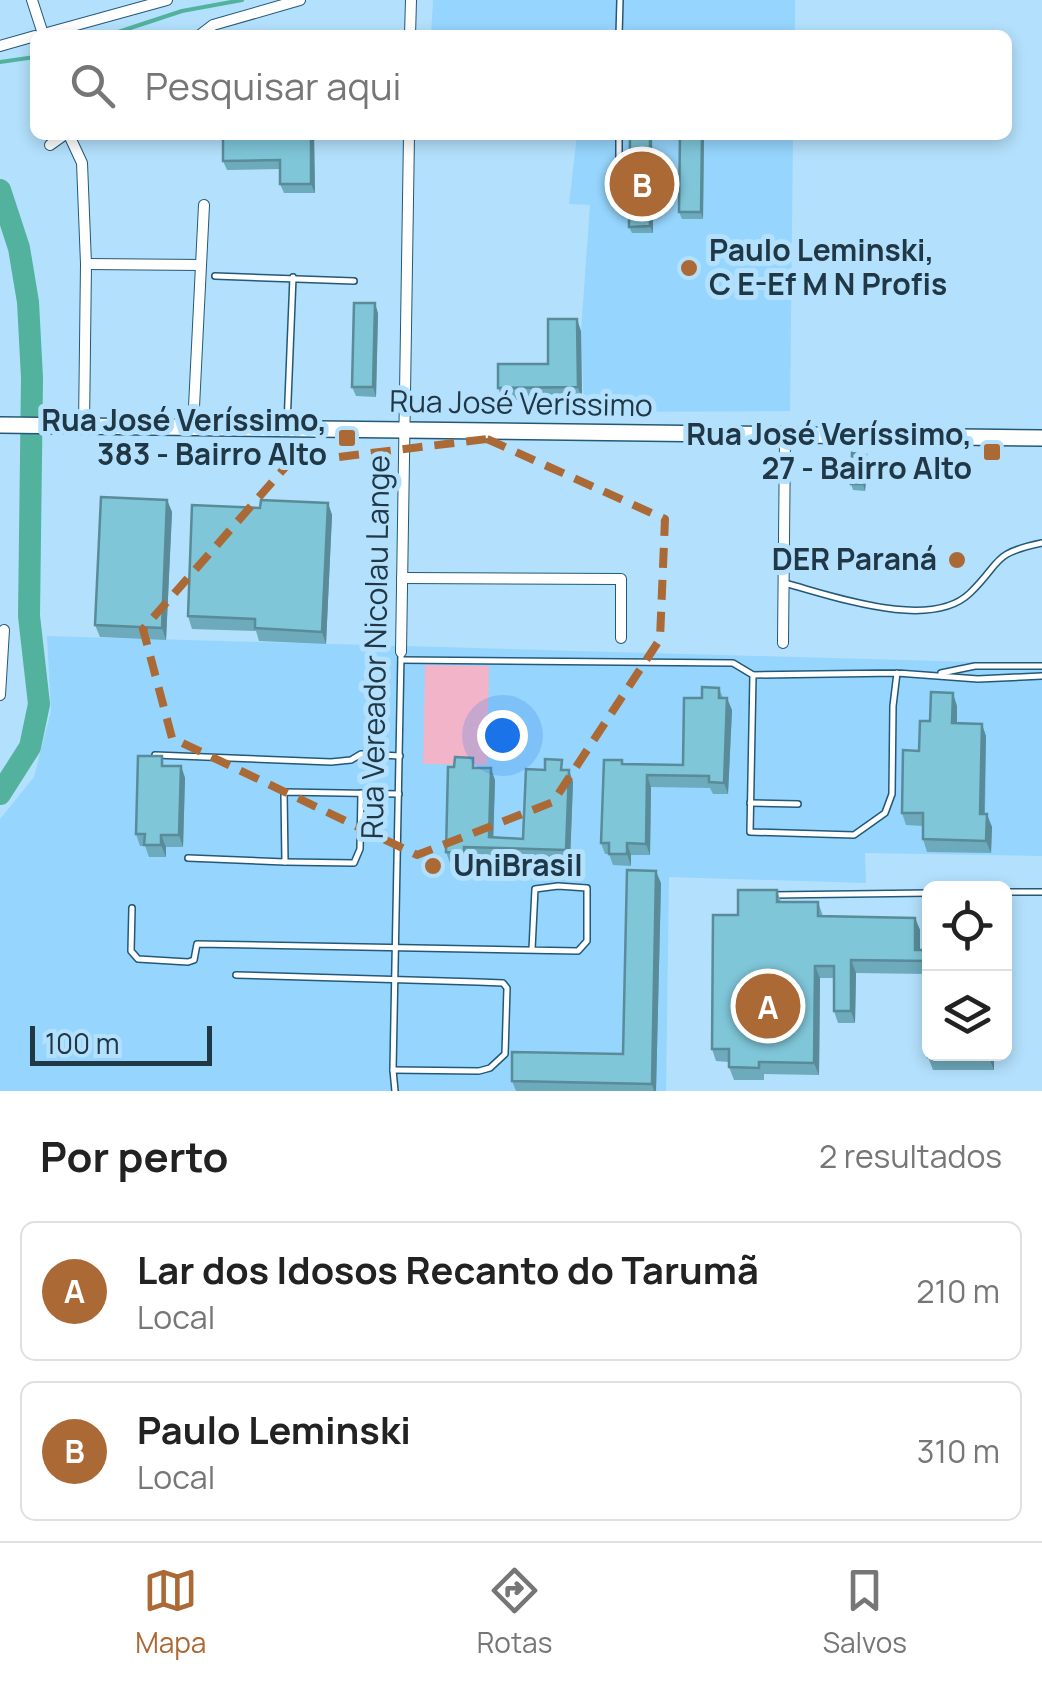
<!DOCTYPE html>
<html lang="pt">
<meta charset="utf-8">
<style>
body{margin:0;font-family:Manrope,sans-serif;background:#f6f6f6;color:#222}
.controls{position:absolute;right:30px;bottom:30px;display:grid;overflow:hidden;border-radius:15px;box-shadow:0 5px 15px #0003}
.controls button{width:90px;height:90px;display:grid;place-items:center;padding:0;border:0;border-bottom:2px solid #e0e0e0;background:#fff;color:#222;font:50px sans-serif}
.scale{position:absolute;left:30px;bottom:25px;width:182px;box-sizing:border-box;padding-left:10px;border:5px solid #203745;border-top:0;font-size:28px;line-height:35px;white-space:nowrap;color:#203745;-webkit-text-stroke:8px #b3e0fc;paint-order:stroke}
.you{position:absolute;left:502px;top:735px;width:35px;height:35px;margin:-25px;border:8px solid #fff;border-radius:50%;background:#1a73e8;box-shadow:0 0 0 15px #1a73e833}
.badge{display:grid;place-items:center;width:65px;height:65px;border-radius:50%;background:#ab6935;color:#fff;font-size:32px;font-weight:700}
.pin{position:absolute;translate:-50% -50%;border:5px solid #fff;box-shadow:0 2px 10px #0006}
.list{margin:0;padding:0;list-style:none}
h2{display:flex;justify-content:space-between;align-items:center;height:130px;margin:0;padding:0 40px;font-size:42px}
h2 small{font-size:32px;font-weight:400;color:#767676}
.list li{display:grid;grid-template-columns:65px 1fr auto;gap:30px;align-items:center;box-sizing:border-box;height:140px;margin:0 20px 20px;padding:0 20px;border:2px solid #e0e0e0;border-radius:15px}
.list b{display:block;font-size:38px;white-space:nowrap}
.list p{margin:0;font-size:32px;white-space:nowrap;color:#767676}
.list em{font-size:32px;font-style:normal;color:#767676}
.icon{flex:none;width:55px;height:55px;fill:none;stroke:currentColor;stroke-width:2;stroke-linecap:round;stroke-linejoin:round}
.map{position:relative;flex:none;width:1042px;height:1091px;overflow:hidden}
.search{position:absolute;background:#fff;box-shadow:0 5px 15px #0003;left:30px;right:30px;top:30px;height:110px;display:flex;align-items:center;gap:25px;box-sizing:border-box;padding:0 35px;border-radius:15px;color:#767676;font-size:38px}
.sheet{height:450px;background:#fff}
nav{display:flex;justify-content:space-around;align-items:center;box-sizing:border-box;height:140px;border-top:2px solid #e0e0e0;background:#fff;font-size:28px;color:#767676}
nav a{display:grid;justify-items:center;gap:5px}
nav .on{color:#ab6935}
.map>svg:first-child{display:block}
.built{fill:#96d5fd}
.green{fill:#f2b4c9}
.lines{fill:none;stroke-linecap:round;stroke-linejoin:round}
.stream{stroke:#52b29d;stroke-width:4}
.river{stroke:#52b29d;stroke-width:22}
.lane-casing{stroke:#235978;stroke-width:8}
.street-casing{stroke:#235978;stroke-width:12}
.secondary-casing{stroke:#235978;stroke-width:18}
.lane{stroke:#fff;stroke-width:5}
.street{stroke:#fff;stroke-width:10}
.secondary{stroke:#fff;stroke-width:15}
.wall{fill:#6daabb}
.shaded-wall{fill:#598b98}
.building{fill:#7fc6d9;stroke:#598b98;stroke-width:2.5}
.marked{fill:none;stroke:#ab6935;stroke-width:8;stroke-dasharray:20 12;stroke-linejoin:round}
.poi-dot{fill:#ab6935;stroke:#b3e0fc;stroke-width:4}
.labels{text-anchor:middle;stroke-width:10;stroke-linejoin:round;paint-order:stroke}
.poi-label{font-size:30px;font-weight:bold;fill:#203745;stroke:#b3e0fc;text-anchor:end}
.street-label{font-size:30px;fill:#203745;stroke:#b3e0fc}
</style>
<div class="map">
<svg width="1042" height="1091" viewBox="0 0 1042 1091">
<rect width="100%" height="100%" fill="#b3e0fc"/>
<!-- built -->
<g class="built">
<polygon points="433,0 795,0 795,35 431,35"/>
<polygon points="577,135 793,135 790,411 584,412 581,331 590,205 569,204"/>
<polygon points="47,636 1042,664 1042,856 865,853 866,883 669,877 666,1091 0,1091 0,819 34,777 51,711"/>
</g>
<!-- green -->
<polygon class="green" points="425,665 489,666 487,765 423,764"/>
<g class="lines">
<!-- stream -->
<g class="stream">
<polyline points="109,35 182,11 242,0"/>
<polyline points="0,62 35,57"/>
</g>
<!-- river -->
<polyline class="river" points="0,190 19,248 28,302 32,378 29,616 39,704 30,747 0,794"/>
<!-- lane casing -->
<g class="lane-casing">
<g id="lane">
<polyline points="619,35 620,0"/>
<polyline points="619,159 619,135"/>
<polyline points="215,276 354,281"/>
<polyline points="287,425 293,277"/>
<path d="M784,583C831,595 930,632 970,593C1003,561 990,554 1042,543"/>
<polyline points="401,660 733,663 753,675"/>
<polyline points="897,673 893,706 892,794 885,813 854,835 750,832 753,675 897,673 978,679 1042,676"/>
<polyline points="941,673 975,666 1042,666"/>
<polyline points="155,755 331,762 351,760 361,754 400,756"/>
<polyline points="750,803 798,804"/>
<polyline points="188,858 285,862 284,792 399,794"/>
<polyline points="285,862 354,863 360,849 361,793"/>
<polyline points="1004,892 1042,892"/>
<polyline points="773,895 930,893"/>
<polyline points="132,908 131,951 138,959 188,962 194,960 197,944 578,951 587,941 587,888 558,886 535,889 532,949"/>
<polyline points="236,975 478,982 503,983 507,988 505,1054 490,1068 479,1071 393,1070"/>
<polyline points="395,1091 393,1070 401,654"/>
</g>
</g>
<!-- street casing -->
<g class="street-casing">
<g id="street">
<polyline points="32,0 43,34"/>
<polyline points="40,35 167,0"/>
<polyline points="200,35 213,25 300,0"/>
<polyline points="410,35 411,0"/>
<polyline points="0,46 35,36"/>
<polyline points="69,135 82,163 86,264 84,426"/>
<polyline points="50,145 64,135"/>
<polyline points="86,264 201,265"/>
<polyline points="193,427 204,205"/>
<polyline points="402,578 621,579 621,638"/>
<polyline points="783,643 785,436"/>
<polyline points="401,652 409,135"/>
<polyline points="0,695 4,630"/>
</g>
</g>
<!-- secondary casing -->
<g class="secondary-casing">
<polyline id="secondary" points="0,425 1042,438"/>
</g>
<!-- lane -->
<use href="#lane" class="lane"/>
<!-- street -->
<use href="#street" class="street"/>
<!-- secondary -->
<use href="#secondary" class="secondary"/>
</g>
<!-- wall -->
<g class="wall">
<polygon points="223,135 314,135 315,193 284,193 280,184 280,169 227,170 223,161"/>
<polygon points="630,135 652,135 653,233 632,233 629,227"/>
<polygon points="680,135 704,135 703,219 682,219 679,212"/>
<polygon points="378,313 376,397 356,396 352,387"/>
<polygon points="581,331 582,400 503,400 498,388 548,364"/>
<polygon points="868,461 865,491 853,490 851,484"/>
<polygon points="167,500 172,512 166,640 100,637 95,625"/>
<polygon points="328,503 332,515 326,644 259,641 256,631 192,629 188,616 260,508"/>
<polygon points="719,688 723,698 732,710 728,794 713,794 710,788 651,787 650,855 631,855 631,866 613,865 609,854 605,854 601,843 623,764 683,765 702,698"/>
<polygon points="957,706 957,723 986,736 985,814 992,827 991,853 927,852 923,839 923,826 906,825 902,813 919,751 930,721"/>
<polygon points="166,766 181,766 185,778 183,847 166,847 166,857 149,857 145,846 140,846 136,834"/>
<polygon points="477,768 495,780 493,838 523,839 565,770 573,782 570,861 468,858 468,864 450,863 446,852"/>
<polygon points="661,883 656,1091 516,1091 512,1081 623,1054"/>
<polygon points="777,890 781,902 818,902 823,916 915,918 920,930 920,950 930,950 994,1054 994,1070 933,1070 928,1057 929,974 856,973 855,1023 838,1023 834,1011 834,978 820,978 819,1075 764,1074 764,1080 734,1080 729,1067 729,1062 716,1061 712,1049 738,915"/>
</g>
<!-- shaded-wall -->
<g class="shaded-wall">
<polygon points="311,135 314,135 315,193 311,184"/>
<polygon points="650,135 652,135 653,233 650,226"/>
<polygon points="702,135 704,135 703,219 701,212"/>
<polygon points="375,303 378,313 376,397 373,387"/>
<polygon points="577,319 581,331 582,400 578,387"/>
<polygon points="866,455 868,461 865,491 863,484"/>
<polygon points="167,500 172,512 166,640 162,628"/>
<polygon points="328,503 332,515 326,644 322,632"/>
<polygon points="953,693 957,706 957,736 952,723"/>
<polygon points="727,698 732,710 728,794 724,783"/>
<polygon points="982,724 986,736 984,827 980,814"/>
<polygon points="181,766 185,778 183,847 179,835"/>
<polygon points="491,768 495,780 493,849 489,837"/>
<polygon points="569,770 573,782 570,861 566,850"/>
<polygon points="647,775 651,787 650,855 646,844"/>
<polygon points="987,814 992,827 991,853 986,841"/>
<polygon points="161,835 166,847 166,857 161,845"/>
<polygon points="627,843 631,855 631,866 627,854"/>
<polygon points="656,871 661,883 656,1091 654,1091 652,1084"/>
<polygon points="915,918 920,930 920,962 915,950"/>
<polygon points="851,960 856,973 855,1023 851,1011"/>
<polygon points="815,966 820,978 819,1075 814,1063"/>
<polygon points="989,1054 994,1054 994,1070 989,1058"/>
</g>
<!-- building -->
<g class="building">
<polygon points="223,135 311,135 311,184 280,184 280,160 223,161"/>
<polygon points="630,135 650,135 650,226 629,227"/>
<polygon points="680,135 702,135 701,212 679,212"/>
<polygon points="354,303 375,303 373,387 352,387"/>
<polygon points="548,319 577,319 578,387 498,388 498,364 548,364"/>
<polygon points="852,453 866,455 863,484 851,484"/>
<polygon points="101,497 167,500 162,628 95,625"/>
<polygon points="261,500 328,503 322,632 255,628 255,619 188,616 192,505 260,508"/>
<polygon points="702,687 719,688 719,698 727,698 724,783 709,782 709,776 647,775 646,844 627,843 627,854 609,854 609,843 601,843 604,760 622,760 622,764 683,765 684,698 702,698"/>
<polygon points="931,692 953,693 952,723 982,724 980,814 987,814 986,841 923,839 923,813 902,813 903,750 919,751 920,721 930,721"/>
<polygon points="138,756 162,756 162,766 181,766 179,835 161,835 161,845 144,845 145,834 136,834"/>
<polygon points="455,757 473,758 473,768 491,768 489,837 523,839 526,769 545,770 545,759 562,760 561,770 569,770 566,850 464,847 464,853 446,852 448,767 454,767"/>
<polygon points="627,870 656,871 652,1084 512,1081 512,1052 623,1054"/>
<polygon points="738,890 777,890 777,902 818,902 818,916 915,918 915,950 930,950 930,1054 989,1054 989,1058 928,1057 929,961 851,960 851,1011 834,1011 834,966 815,966 814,1063 759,1062 759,1068 729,1067 729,1049 712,1049 713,915 738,915"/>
</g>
<!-- marked area -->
<path class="marked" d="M487,439L665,519L660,639L553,802L417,855L172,738L143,629L289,463Z"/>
<!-- markers -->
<g class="poi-dot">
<circle cx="689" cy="268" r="10"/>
<rect x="337" y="428" width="20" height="20" rx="5"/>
<rect x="982" y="442" width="20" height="20" rx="5"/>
<circle cx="957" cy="560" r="10"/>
<circle cx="433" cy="866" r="10"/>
</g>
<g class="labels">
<!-- poi labels -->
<g class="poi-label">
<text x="709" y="261" text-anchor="start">Paulo Leminski,<tspan x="709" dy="34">C E-Ef M N Profis</tspan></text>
<text x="327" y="431">Rua José Veríssimo,<tspan x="327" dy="34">383 - Bairro Alto</tspan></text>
<text x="972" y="445">Rua José Veríssimo,<tspan x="972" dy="34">27 - Bairro Alto</tspan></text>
<text x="937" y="570">DER Paraná</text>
<text x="453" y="876" text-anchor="start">UniBrasil</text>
</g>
<!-- street labels -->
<g class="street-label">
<text transform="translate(521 404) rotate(1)" y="10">Rua José Veríssimo</text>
<text transform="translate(376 647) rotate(-89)" y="10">Rua Vereador Nicolau Lange</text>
</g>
</g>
</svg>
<div class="controls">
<button><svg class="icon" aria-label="locate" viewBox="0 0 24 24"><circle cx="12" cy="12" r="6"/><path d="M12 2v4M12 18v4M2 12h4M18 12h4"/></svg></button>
<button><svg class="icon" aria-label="layers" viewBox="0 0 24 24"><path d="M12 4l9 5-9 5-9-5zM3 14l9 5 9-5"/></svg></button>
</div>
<div class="scale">100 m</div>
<div class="you"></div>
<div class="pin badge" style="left:768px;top:1006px">A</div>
<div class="pin badge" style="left:642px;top:184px">B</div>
<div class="search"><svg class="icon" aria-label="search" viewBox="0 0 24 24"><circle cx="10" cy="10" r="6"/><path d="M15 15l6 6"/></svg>Pesquisar aqui</div>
</div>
<section class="sheet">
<h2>Por perto<small>2 resultados</small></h2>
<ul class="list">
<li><span class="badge">A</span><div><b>Lar dos Idosos Recanto do Tarumã</b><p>Local</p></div><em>210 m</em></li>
<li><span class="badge">B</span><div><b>Paulo Leminski</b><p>Local</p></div><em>310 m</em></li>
</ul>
</section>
<nav>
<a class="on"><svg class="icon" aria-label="map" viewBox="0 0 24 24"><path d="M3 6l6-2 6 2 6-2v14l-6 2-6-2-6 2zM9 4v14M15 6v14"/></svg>Mapa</a>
<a><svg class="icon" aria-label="directions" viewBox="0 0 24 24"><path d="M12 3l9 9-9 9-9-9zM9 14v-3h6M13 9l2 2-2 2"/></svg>Rotas</a>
<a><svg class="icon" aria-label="saved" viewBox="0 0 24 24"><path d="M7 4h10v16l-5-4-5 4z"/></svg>Salvos</a>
</nav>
